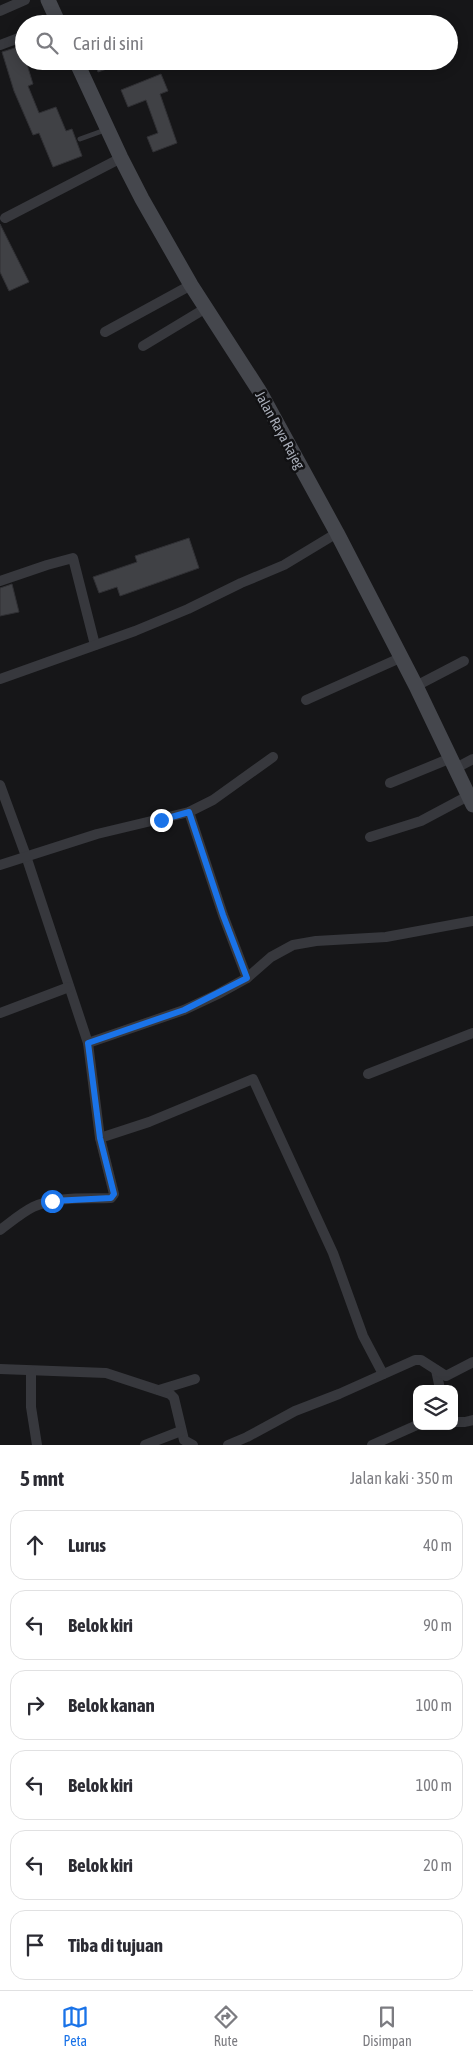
<!DOCTYPE html>
<html lang="id">
<meta charset="utf-8">
<style>
body{margin:0;font-family:"Asap Condensed",sans-serif;background:#f7f7f7;color:#2b2b33}
.controls{position:absolute;right:15px;bottom:15px;display:grid;overflow:hidden;border-radius:10px;box-shadow:0 2px 12px #0003}
.controls button{width:45px;height:45px;display:grid;place-items:center;padding:0;border:0;border-bottom:1px solid #e1e1e2;background:#fff;color:#2b2b33;font:25px sans-serif}
.stop{position:absolute;width:15px;height:15px;margin:-11px;border:4px solid #1a73e8;border-radius:50%;background:#fff}
.stop.end{background:#1a73e8;border-color:#fff;box-shadow:0 1px 5px #0008}
.list{margin:0;padding:0;list-style:none}
h2{display:flex;justify-content:space-between;align-items:center;height:65px;margin:0;padding:0 20px;font-size:21px}
h2 small{font-size:16px;font-weight:400;color:#7c7c81}
.list li{display:grid;grid-template-columns:32px 1fr auto;gap:15px;align-items:center;box-sizing:border-box;height:70px;margin:0 10px 10px;padding:0 10px;border:1px solid #e1e1e2;border-radius:15px}
.list b{display:block;font-size:19px;white-space:nowrap}
.list em{font-size:16px;font-style:normal;color:#7c7c81}
.icon{flex:none;width:28px;height:28px;fill:none;stroke:currentColor;stroke-width:2;stroke-linecap:round;stroke-linejoin:round}
.map{position:relative;flex:none;width:473px;height:1445px;overflow:hidden}
.search{position:absolute;background:#fff;box-shadow:0 2px 12px #0003;left:15px;right:15px;top:15px;height:55px;display:flex;align-items:center;gap:12px;box-sizing:border-box;padding:0 18px;border-radius:28px;color:#7c7c81;font-size:19px}
.sheet{height:545px;background:#fff}
nav{display:flex;justify-content:space-around;align-items:center;box-sizing:border-box;height:70px;border-top:1px solid #e1e1e2;background:#fff;font-size:14px;color:#7c7c81}
nav a{display:grid;justify-items:center;gap:2px}
nav .on{color:#1a73e8}
.map>svg:first-child{display:block}
.building{fill:#404145;stroke:#303034}
.lines{fill:none;stroke-linecap:round;stroke-linejoin:round}
.lane{stroke:#37383d;stroke-width:5}
.street{stroke:#37383d;stroke-width:10}
.secondary{stroke:#45474d;stroke-width:15}
.route{stroke:#1a73e8;stroke-width:6}
.labels{text-anchor:middle;stroke-width:5;stroke-linejoin:round;paint-order:stroke}
.street-label{font-size:14px;fill:#a8adb8;stroke:#111113}
</style>
<div class="map">
<svg width="473" height="1445" viewBox="0 0 473 1445">
<rect width="100%" height="100%" fill="#161618"/>
<!-- building -->
<g class="building">
<polygon points="21,46 24,61 26,61 33,84 28,86 39,113 56,107 66,131 72,129 82,156 53,167 39,133 33,135 14,91 2,52"/>
<polygon points="94,61 124,61 124,63 98,72"/>
<polygon points="161,74 168,91 160,94 177,143 153,152 147,137 158,133 146,100 128,107 121,90"/>
<polygon points="0,224 29,282 9,291 0,272"/>
<polygon points="189,538 199,568 120,596 117,587 99,593 93,577 137,562 135,556"/>
<polygon points="12,584 19,612 0,616 0,588"/>
</g>
<g class="lines">
<!-- lane -->
<polyline class="lane" points="80,139 105,130"/>
<!-- street -->
<g class="street">
<polyline points="0,11 25,0"/>
<polyline points="0,45 24,36"/>
<polyline points="5,218 121,158"/>
<polyline points="105,332 191,285"/>
<polyline points="143,346 206,308"/>
<polyline points="0,581 47,565 73,558 95,645"/>
<polyline points="0,679 135,631 188,609 241,583 284,565 337,533"/>
<polyline points="416,686 464,661"/>
<polyline points="306,700 400,658"/>
<polyline points="456,768 473,759"/>
<polyline points="390,783 451,758"/>
<path d="M0,785L26,856L88,1043L100,1138L114,1194L111,1198C86,1199 56,1196 33,1207C21,1213 11,1222 0,1230"/>
<polyline points="189,812 223,915 247,978"/>
<polyline points="370,837 421,821 468,796"/>
<polyline points="0,865 97,834 189,812 213,800 273,757"/>
<polyline points="0,1013 69,987"/>
<polyline points="88,1043 184,1010 218,994 247,978 271,957 293,945 316,941 386,937 473,921"/>
<polyline points="368,1074 473,1033"/>
<polyline points="100,1138 149,1122 253,1079 333,1253 363,1336 383,1374"/>
<polyline points="0,1369 106,1373 170,1394 174,1398 184,1440 193,1445"/>
<polyline points="436,1370 440,1389"/>
<polyline points="31,1371 31,1407 37,1445"/>
<polyline points="159,1390 195,1379"/>
<polyline points="454,1422 465,1422 473,1420"/>
<polyline points="145,1445 181,1431"/>
<polyline points="228,1445 247,1437 295,1411 339,1394 415,1360 421,1360 446,1376 473,1362"/>
<polyline points="372,1445 417,1425"/>
</g>
<!-- secondary -->
<g class="secondary">
<polyline points="48,0 59,24"/>
<polyline points="76,61 121,158 142,199 191,285 260,392 337,533 416,686 473,805"/>
</g>
</g>
<g class="lines">
<!-- route -->
<polyline class="route" points="52,1201 111,1198 114,1194 100,1138 88,1043 184,1010 247,978 223,915 189,812 161,820"/>
</g>
<g class="labels">
<!-- street labels -->
<g class="street-label">
<text transform="translate(280 430) rotate(61)" y="5">Jalan Raya Rajeg</text>
</g>
</g>
</svg>
<div class="controls">
<button><svg class="icon" aria-label="layers" viewBox="0 0 24 24"><path d="M12 4l9 5-9 5-9-5zM3 14l9 5 9-5"/></svg></button>
</div>
<div class="stop" style="left:52px;top:1201px"></div>
<div class="stop end" style="left:161px;top:820px"></div>
<div class="search"><svg class="icon" aria-label="search" viewBox="0 0 24 24"><circle cx="10" cy="10" r="6"/><path d="M15 15l6 6"/></svg>Cari di sini</div>
</div>
<section class="sheet">
<h2>5 mnt<small>Jalan kaki · 350 m</small></h2>
<ul class="list">
<li><svg class="icon" aria-label="ahead" viewBox="0 0 24 24"><path d="M12 20V5M6 11l6-6 6 6"/></svg><div><b>Lurus</b></div><em>40 m</em></li>
<li><svg class="icon" aria-label="left" viewBox="0 0 24 24"><path d="M17 20v-9H6M10 6l-5 5 5 5"/></svg><div><b>Belok kiri</b></div><em>90 m</em></li>
<li><svg class="icon" aria-label="right" viewBox="0 0 24 24"><path d="M7 20v-9h11M14 6l5 5-5 5"/></svg><div><b>Belok kanan</b></div><em>100 m</em></li>
<li><svg class="icon" aria-label="left" viewBox="0 0 24 24"><path d="M17 20v-9H6M10 6l-5 5 5 5"/></svg><div><b>Belok kiri</b></div><em>100 m</em></li>
<li><svg class="icon" aria-label="left" viewBox="0 0 24 24"><path d="M17 20v-9H6M10 6l-5 5 5 5"/></svg><div><b>Belok kiri</b></div><em>20 m</em></li>
<li><svg class="icon" aria-label="arrive" viewBox="0 0 24 24"><path d="M6 21V4h12l-3 4 3 4H6"/></svg><div><b>Tiba di tujuan</b></div></li>
</ul>
</section>
<nav>
<a class="on"><svg class="icon" aria-label="map" viewBox="0 0 24 24"><path d="M3 6l6-2 6 2 6-2v14l-6 2-6-2-6 2zM9 4v14M15 6v14"/></svg>Peta</a>
<a><svg class="icon" aria-label="directions" viewBox="0 0 24 24"><path d="M12 3l9 9-9 9-9-9zM9 14v-3h6M13 9l2 2-2 2"/></svg>Rute</a>
<a><svg class="icon" aria-label="saved" viewBox="0 0 24 24"><path d="M7 4h10v16l-5-4-5 4z"/></svg>Disimpan</a>
</nav>
